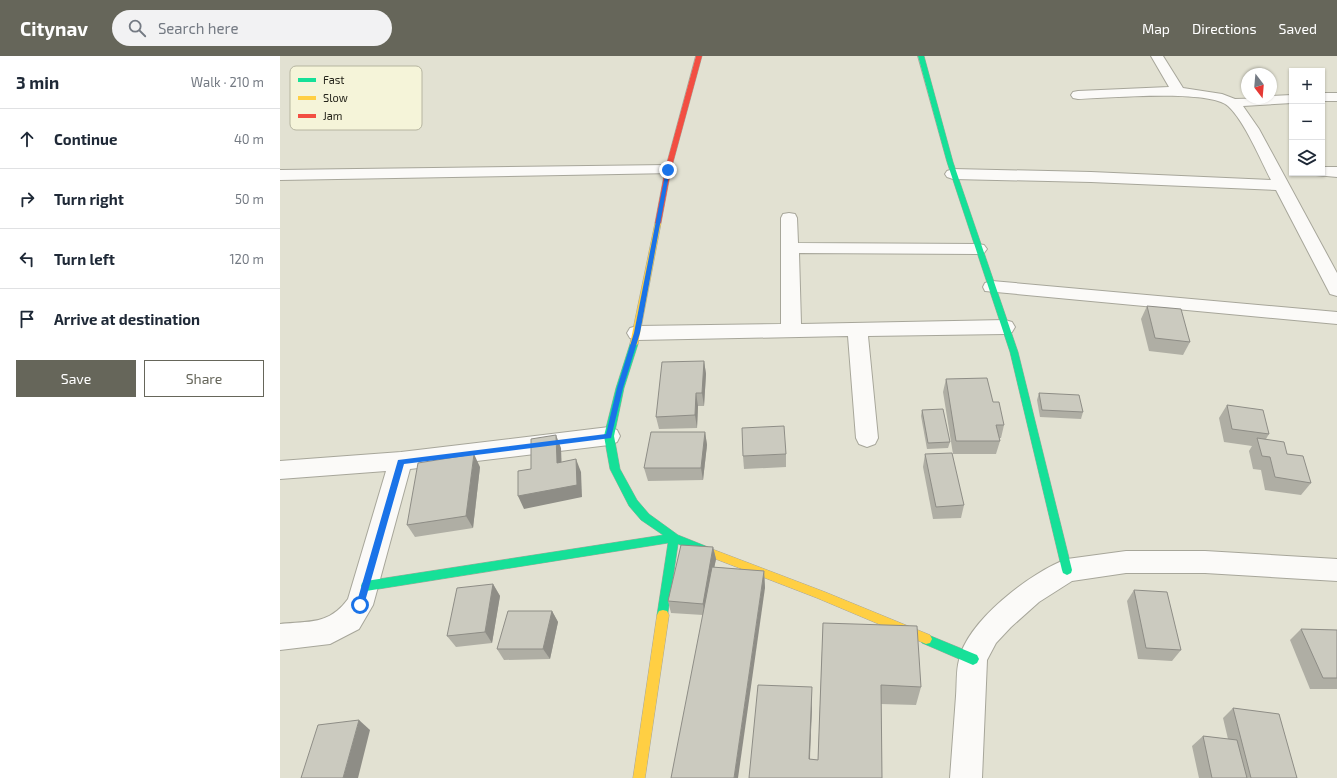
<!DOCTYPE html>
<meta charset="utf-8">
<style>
body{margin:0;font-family:"Exo 2",sans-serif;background:#f2f2f3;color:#1f2937}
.controls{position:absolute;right:12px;top:12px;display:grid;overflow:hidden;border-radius:0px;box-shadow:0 1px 3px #0004}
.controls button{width:36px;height:36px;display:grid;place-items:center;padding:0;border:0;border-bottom:1px solid #e0e1e3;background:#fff;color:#1f2937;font:20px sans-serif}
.compass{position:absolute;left:961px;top:12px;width:36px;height:36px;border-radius:50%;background:#fff;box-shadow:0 1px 3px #0004;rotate:164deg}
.stop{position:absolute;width:12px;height:12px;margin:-9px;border:3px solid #1a73e8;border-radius:50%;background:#fff}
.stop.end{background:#1a73e8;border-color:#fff;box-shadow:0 1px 4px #0008}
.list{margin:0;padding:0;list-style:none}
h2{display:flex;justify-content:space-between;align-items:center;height:52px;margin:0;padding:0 16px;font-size:17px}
h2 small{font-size:13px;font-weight:400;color:#747a83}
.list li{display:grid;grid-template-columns:26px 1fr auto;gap:12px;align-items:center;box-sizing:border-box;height:60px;padding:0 16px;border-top:1px solid #e0e1e3}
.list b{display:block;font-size:15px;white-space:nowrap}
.list em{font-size:13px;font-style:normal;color:#747a83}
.actions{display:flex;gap:8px;padding:12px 16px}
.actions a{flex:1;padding:9px 0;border:1px solid #66665a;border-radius:0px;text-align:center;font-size:14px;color:#66665a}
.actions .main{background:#66665a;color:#fff}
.icon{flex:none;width:22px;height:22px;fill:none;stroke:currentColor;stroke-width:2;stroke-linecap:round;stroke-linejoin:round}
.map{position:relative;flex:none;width:1057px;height:722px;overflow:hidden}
header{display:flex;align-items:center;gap:24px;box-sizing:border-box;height:56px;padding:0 20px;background:#66665a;color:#fff}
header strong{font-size:19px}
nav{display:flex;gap:22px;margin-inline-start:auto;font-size:14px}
.search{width:280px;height:36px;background:#f2f2f3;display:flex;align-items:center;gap:10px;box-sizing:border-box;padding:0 14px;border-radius:22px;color:#747a83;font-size:15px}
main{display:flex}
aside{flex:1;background:#fff}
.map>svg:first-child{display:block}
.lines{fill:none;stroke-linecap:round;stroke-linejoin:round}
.street-casing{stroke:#a7a69a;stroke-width:2}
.fast-casing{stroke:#a7a69a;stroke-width:1}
.slow-casing{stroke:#a7a69a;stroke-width:1}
.jam-casing{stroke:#a7a69a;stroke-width:1}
.street{fill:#fbfaf8;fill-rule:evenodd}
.fast{fill:#16e098;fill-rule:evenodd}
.slow{fill:#ffcf43;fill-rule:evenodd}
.jam{fill:#f24e42;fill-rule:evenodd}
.wall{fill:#afaea4}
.shaded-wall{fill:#8e8d86}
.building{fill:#cbcabf;stroke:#8e8d86}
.route{fill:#1a73e8}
.key{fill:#f5f4d9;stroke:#b6b5a0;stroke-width:1}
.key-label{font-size:11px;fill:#24231a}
</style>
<header>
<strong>Citynav</strong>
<div class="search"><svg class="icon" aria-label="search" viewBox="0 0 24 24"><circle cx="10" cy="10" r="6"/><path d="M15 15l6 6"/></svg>Search here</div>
<nav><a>Map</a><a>Directions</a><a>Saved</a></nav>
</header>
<main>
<aside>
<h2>3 min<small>Walk · 210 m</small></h2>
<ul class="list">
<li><svg class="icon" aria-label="ahead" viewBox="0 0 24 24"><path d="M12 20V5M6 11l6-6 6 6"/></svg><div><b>Continue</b></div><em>40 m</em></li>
<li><svg class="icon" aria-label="right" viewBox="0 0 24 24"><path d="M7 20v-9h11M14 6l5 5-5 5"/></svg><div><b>Turn right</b></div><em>50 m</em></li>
<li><svg class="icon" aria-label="left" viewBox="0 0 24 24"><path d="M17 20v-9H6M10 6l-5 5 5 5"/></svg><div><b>Turn left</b></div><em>120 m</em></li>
<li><svg class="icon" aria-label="arrive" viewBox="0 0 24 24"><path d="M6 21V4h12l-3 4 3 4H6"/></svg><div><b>Arrive at destination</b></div></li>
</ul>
<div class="actions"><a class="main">Save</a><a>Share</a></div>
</aside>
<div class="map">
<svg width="1057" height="722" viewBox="0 0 1057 722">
<rect width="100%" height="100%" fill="#e2e1d2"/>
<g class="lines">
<!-- street casing -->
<g class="street-casing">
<g id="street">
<path d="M871,0H883L903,32L942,38L955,43L991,42V40L1012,39V47L963,50L979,73L1057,217V240L1050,238L1048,234L996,134L811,126L673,123L667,121L665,118L667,115L673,113L811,116L991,124C981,105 964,64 948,50C929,33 827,42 798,43L793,42L791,39L793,36L798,35L889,31Z"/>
<rect x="1042" y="37" width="15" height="8"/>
<polygon points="388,109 394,111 396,114 394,117 0,124 0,114"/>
<polygon points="1042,111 1057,111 1057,121 1036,119 1035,117 1042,117"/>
<polygon points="509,157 515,158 517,162 518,187 698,188 704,189 707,193 704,197 698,198 519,197 521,268 725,264 732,266 735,271 732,276 725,278 588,280 598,382 595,388 587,391 579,388 576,382 568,280 357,284 350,282 347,277 350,272 357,270 501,268 501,162 503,158"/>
<polygon points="712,225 1057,256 1057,268 705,235 703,231 705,227"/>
<path d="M329,371L337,374L340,380L337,386L329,389L130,413L93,549L79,573L50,588L0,594V568C29,565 49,569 68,543L106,415L0,423V405L121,396Z"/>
<path d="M846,495H925L1057,503V525L925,517H846L792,525L759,546L731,571L716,587L707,604L702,722H670C672,695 674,667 676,640C677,628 676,615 679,604C687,565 751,516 787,503Z"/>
</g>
</g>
<!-- fast casing -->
<g class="fast-casing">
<g id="fast">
<polygon points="638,0 644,0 673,106 738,296 792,514 791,517 787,519 783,517 782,514 730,296 667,106"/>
<polygon points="354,285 358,288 344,332 334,380 340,413 357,444 369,458 398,479 428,491 429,494 428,497 424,498 398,488 387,563 383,564 379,563 377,559 388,487 86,535 82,533 81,530 82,527 86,525 383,479 361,464 349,450 330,413 324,380 336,332 350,288"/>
<polygon points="646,578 697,599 699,603 697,607 693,609 642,587 640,583 642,579"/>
</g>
</g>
<!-- slow casing -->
<g class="slow-casing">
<g id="slow">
<polygon points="378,165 381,167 358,288 354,291 350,288 375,167"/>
<polygon points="424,490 545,536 650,579 652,583 650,587 646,588 537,542 420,497 419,494 420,491"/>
<polygon points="383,554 387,555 389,559 365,722 353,722 377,559 379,555"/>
</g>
</g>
<!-- jam casing -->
<g class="jam-casing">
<polygon id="jam" points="416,0 422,0 391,114 381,167 378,169 375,167 385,114"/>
</g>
<!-- street -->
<use href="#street" class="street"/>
<!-- fast -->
<use href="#fast" class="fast"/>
<!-- slow -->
<use href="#slow" class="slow"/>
<!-- jam -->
<use href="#jam" class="jam"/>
</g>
<!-- wall -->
<g class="wall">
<polygon points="867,250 910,286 903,299 869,295 861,263"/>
<polygon points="424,305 426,318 424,350 418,350 417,372 379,373 376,361"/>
<polygon points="666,323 713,346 724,369 721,382 719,382 720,385 716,398 673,398 663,336"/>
<polygon points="759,337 803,356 801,363 760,361 757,344"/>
<polygon points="947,349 989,378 986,383 1007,398 1031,427 1021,439 985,434 981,414 973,413 969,395 972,390 944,386 939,362"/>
<polygon points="642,354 670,386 668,392 647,393 641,360"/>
<polygon points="425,376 427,389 423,424 368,425 364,412"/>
<polygon points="506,398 506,411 464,413 463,400"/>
<polygon points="645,398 684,449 681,462 653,463 643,411"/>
<polygon points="200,411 193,472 135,481 127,469"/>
<polygon points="433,491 436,503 434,511 484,515 485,532 423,559 391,557 388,545"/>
<polygon points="213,528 220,540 212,587 176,591 167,580"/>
<polygon points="854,534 901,594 892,605 858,603 847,545"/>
<polygon points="272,555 278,566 270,603 224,604 217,593"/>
<polygon points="543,567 641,631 636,649 601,648 602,722 469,722 532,650 530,703 538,704"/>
<polygon points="1021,573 1057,574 1057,633 1030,633 1010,584"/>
<polygon points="953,652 1017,722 919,722 912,690 923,680 948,683 943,662"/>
</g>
<!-- shaded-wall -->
<g class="shaded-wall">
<polygon points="424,305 426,318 424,350 422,337"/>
<polygon points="416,337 418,350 417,372 415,359"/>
<polygon points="425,376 427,389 423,424 421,412"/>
<polygon points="276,379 281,392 282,419 277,407"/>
<polygon points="194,398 200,411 193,472 186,460"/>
<polygon points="296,403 301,416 302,441 244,453 238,440"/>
<polygon points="433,491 436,503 425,559 423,548"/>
<polygon points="484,515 485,532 458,722 454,722"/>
<polygon points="213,528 220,540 212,587 205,576"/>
<polygon points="272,555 278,566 270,603 263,593"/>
<polygon points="532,631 532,650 529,719 529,703"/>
<polygon points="79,664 90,674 78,722 63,722"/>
</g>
<!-- building -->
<g class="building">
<polygon points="867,250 901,253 910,286 875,282"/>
<polygon points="424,305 422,337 416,337 415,359 376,361 382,306"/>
<polygon points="707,322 713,346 719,346 724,369 716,369 720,385 676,385 666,323"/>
<polygon points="759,337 799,339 803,356 762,354"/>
<polygon points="947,349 983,354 989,378 952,373"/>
<polygon points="663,353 670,386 648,387 642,354"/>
<polygon points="504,370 506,398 463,400 462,372"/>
<polygon points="371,376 425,376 421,412 364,412"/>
<polygon points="276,379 277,407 296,403 297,429 238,440 238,415 251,413 251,383"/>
<polygon points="977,382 1004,386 1007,398 1023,400 1031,427 995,421 990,401 982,400"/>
<polygon points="672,397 684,449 656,451 645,398"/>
<polygon points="194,398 186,460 127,469 138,407"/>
<polygon points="401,489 433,491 423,548 388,545"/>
<polygon points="432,511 484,515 454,722 391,722"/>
<polygon points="213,528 205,576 167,580 177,532"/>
<polygon points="854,534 887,536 901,594 866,592"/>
<polygon points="228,555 272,555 263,593 217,593"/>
<polygon points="543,567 637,570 641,631 601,629 602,722 469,722 478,629 532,631 529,703 538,704"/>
<polygon points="1021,573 1057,574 1057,622 1043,622"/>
<polygon points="953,652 999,658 1017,722 971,722"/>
<polygon points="79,664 63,722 21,722 38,669"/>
<polygon points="923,680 957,684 967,722 932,722"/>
</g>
<!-- route -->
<polygon class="route" points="388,113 390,114 360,277 343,332 331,382 124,408 84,549 80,553 77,551 76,549 118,404 326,378 337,332 354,277 386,114"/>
<!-- legend -->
<rect x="10" y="10" width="132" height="64" rx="6" class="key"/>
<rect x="18" y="22" width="18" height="4" fill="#16e098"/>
<rect x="18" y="40" width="18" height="4" fill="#ffcf43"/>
<rect x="18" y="58" width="18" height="4" fill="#f24e42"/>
<g class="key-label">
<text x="43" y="28">Fast</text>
<text x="43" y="46">Slow</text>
<text x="43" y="64">Jam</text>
</g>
</svg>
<div class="controls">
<button>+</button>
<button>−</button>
<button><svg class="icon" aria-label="layers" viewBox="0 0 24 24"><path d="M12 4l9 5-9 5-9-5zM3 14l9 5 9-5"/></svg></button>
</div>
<svg class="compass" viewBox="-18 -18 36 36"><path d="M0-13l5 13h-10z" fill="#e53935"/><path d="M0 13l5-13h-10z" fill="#747a83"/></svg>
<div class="stop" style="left:80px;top:549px"></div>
<div class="stop end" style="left:388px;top:114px"></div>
</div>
</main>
